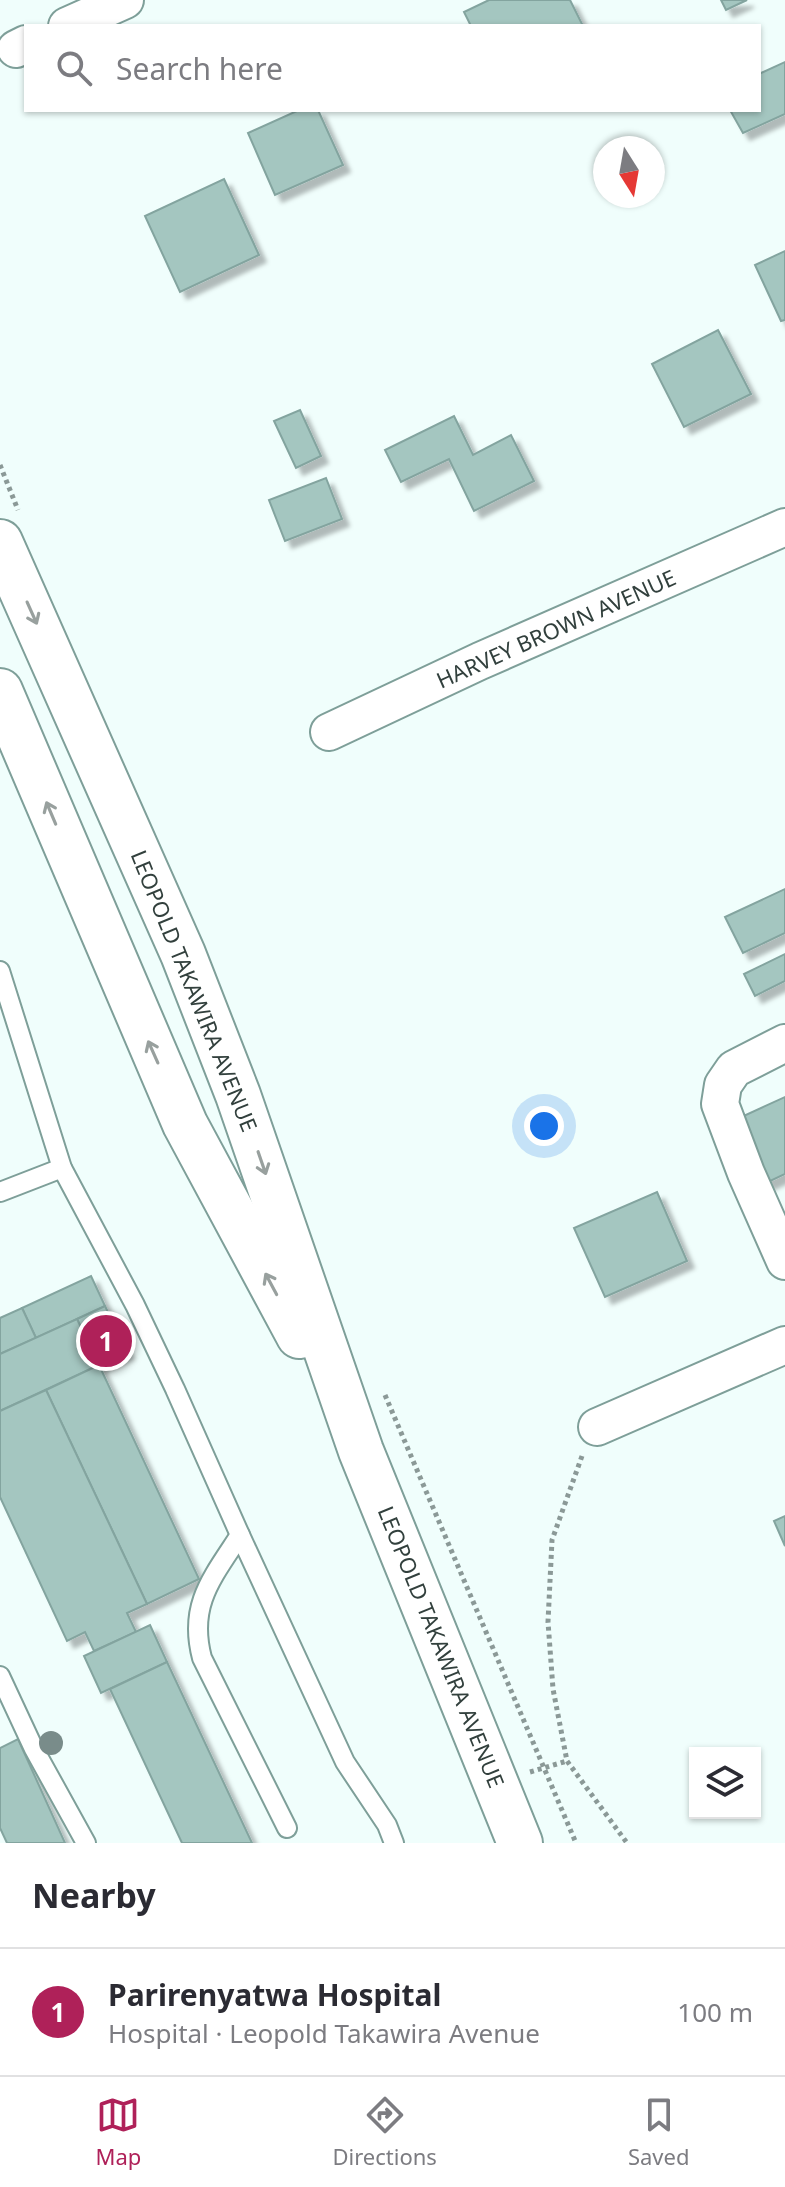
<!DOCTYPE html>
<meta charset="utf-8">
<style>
body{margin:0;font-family:"Noto Sans",sans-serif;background:#f7f7f7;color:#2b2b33}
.controls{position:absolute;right:24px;bottom:24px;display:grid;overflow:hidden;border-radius:0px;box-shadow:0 2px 6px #0004}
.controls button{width:72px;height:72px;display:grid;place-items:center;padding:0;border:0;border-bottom:2px solid #e1e1e2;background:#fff;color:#2b2b33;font:40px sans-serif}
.compass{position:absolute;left:593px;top:136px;width:72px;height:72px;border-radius:50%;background:#fff;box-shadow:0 2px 6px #0004;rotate:169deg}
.you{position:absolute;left:544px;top:1126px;width:28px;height:28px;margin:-20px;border:6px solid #fff;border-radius:50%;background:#1a73e8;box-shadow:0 0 0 12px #1a73e833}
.badge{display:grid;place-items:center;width:52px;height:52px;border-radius:50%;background:#af2159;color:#fff;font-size:26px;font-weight:700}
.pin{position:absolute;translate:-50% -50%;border:4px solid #fff;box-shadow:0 2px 8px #0006}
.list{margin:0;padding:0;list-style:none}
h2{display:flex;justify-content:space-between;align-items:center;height:104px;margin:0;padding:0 32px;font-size:34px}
h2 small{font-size:26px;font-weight:400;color:#7c7c81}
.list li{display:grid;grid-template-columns:52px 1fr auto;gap:24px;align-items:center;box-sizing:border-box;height:128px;padding:0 32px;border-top:2px solid #e1e1e2}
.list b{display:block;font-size:30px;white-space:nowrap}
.list p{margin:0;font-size:26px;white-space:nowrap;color:#7c7c81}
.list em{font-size:26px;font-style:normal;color:#7c7c81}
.icon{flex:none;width:44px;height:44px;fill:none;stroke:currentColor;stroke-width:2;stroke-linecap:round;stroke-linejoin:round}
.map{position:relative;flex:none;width:785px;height:1843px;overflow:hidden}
.search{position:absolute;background:#fff;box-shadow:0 2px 6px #0004;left:24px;right:24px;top:24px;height:88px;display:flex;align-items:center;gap:20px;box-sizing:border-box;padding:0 28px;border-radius:0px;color:#7c7c81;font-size:30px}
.sheet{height:232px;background:#fff}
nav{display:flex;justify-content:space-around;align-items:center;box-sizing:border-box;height:112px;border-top:2px solid #e1e1e2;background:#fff;font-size:22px;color:#7c7c81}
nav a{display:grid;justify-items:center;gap:4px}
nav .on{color:#af2159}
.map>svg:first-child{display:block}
.building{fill:#a4c6c0;stroke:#83a49f;stroke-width:2;filter:url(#shadow)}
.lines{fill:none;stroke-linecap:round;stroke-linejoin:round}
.lane-casing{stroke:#7e9f99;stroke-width:22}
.street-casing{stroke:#7e9f99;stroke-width:40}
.secondary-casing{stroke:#7e9f99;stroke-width:48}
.path{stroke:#8b9997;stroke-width:5;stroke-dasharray:4 4;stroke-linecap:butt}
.lane{stroke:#fff;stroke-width:18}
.street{stroke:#fff;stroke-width:36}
.secondary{stroke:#fff;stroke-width:44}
.tree{fill:#798c8a}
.oneway{stroke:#98a09e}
.labels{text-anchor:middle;stroke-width:6;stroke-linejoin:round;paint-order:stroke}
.street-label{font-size:22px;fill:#32403d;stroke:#fff}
</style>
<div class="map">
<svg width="785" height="1843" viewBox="0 0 785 1843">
<defs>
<filter id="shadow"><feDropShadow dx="7" dy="7" stdDeviation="2" flood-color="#0004"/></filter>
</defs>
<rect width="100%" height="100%" fill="#f0fefc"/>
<!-- building -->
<g class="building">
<polygon points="489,0 570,0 583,26 471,26 464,12"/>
<polygon points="721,0 747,0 726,10"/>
<polygon points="785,62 785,114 743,133 730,110 759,110 759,74"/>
<polygon points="299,110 318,110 343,165 275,195 248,133"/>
<polygon points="224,179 259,255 180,292 145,216"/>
<polygon points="785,251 785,320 781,321 755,265"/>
<polygon points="718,330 751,394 684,427 652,364"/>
<polygon points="300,410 321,456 296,468 274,421"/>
<polygon points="454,416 473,455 511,435 534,481 474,511 449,459 401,482 385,450"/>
<polygon points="326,478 342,519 285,541 269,500"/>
<polygon points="785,889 785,933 743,953 725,917"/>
<polygon points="785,954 785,981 755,996 744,974"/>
<polygon points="785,1097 785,1174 766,1183 737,1119"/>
<polygon points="657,1192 687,1261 605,1297 574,1228"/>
<polygon points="91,1276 105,1306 36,1338 22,1308"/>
<polygon points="105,1306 127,1352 99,1365 77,1319"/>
<polygon points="22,1308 36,1338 0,1354 0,1318"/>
<polygon points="77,1319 99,1365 0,1411 0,1354"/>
<polygon points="99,1365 199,1579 147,1604 46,1390"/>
<polygon points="46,1390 147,1604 127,1613 136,1632 94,1651 85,1632 67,1641 0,1497 0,1411"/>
<polygon points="785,1516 785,1546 774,1521"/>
<polygon points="150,1625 167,1662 101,1693 84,1656"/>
<polygon points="167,1662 252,1843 182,1843 110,1689"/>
<polygon points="18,1739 65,1843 7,1843 0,1828 0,1748"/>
</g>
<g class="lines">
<!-- lane casing -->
<g class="lane-casing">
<g id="lane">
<polyline points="0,971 62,1168 135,1305 175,1389 240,1535 345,1762 387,1825 394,1843"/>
<polyline points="0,1192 62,1168"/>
<path d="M240,1535C212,1578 188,1605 202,1658L287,1828"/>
<polyline points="0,1676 34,1749 86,1843"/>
</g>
</g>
<!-- street casing -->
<g class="street-casing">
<g id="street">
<polyline points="67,26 125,0"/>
<polyline points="16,49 26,44"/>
<polyline points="329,732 480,661 785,527"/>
<polyline points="785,1043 734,1069 723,1085 720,1104 746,1173 785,1261"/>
<polyline points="597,1427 785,1345"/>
</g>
</g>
<!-- secondary casing -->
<g class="secondary-casing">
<g id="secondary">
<polyline points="0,542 183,954 238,1095 361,1451 520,1843"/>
<polyline points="0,691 185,1124 299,1336"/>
</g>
</g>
<!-- path -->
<g class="path">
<polyline points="0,465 18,510"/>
<polyline points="385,1395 576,1843"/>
<polyline points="582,1456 552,1540 548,1622 553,1689 567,1761 627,1843"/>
<polyline points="530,1772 567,1761"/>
</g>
<!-- lane -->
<use href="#lane" class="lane"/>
<!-- street -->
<use href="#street" class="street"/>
<!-- secondary -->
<use href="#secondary" class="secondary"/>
</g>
<!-- trees -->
<circle class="tree" cx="51" cy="1743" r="12"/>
<!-- one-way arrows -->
<defs><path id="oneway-shaft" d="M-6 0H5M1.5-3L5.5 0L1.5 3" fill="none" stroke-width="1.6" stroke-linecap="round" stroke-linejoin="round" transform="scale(2)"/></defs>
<g class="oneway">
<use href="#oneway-shaft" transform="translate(32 613) rotate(66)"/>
<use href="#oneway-shaft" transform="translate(51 813) rotate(-113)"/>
<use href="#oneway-shaft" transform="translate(153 1052) rotate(-114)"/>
<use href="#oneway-shaft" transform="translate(262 1163) rotate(71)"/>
<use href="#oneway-shaft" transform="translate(271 1284) rotate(-118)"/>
</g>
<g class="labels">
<!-- street labels -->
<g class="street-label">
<text transform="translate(556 629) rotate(-24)" y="8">HARVEY BROWN AVENUE</text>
<text transform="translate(194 991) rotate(68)" y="8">LEOPOLD TAKAWIRA AVENUE</text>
<text transform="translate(441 1647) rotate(68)" y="8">LEOPOLD TAKAWIRA AVENUE</text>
</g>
</g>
</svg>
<div class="controls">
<button><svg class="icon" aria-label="layers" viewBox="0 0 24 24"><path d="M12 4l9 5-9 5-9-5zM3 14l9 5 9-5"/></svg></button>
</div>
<svg class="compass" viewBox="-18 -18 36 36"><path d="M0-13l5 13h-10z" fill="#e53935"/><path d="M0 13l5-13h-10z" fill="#7c7c81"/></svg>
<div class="you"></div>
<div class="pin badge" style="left:106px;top:1341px">1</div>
<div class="search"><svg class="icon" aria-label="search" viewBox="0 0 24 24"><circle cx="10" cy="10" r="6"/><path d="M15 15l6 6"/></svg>Search here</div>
</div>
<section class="sheet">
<h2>Nearby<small></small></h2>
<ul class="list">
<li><span class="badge">1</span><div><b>Parirenyatwa Hospital</b><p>Hospital · Leopold Takawira Avenue</p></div><em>100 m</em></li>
</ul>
</section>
<nav>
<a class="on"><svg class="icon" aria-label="map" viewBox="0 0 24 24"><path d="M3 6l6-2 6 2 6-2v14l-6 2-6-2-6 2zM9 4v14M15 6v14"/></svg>Map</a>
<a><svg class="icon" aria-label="directions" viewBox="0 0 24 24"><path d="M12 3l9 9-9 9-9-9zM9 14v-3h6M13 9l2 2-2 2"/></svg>Directions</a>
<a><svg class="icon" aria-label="saved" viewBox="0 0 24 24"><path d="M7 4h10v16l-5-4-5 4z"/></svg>Saved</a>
</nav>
